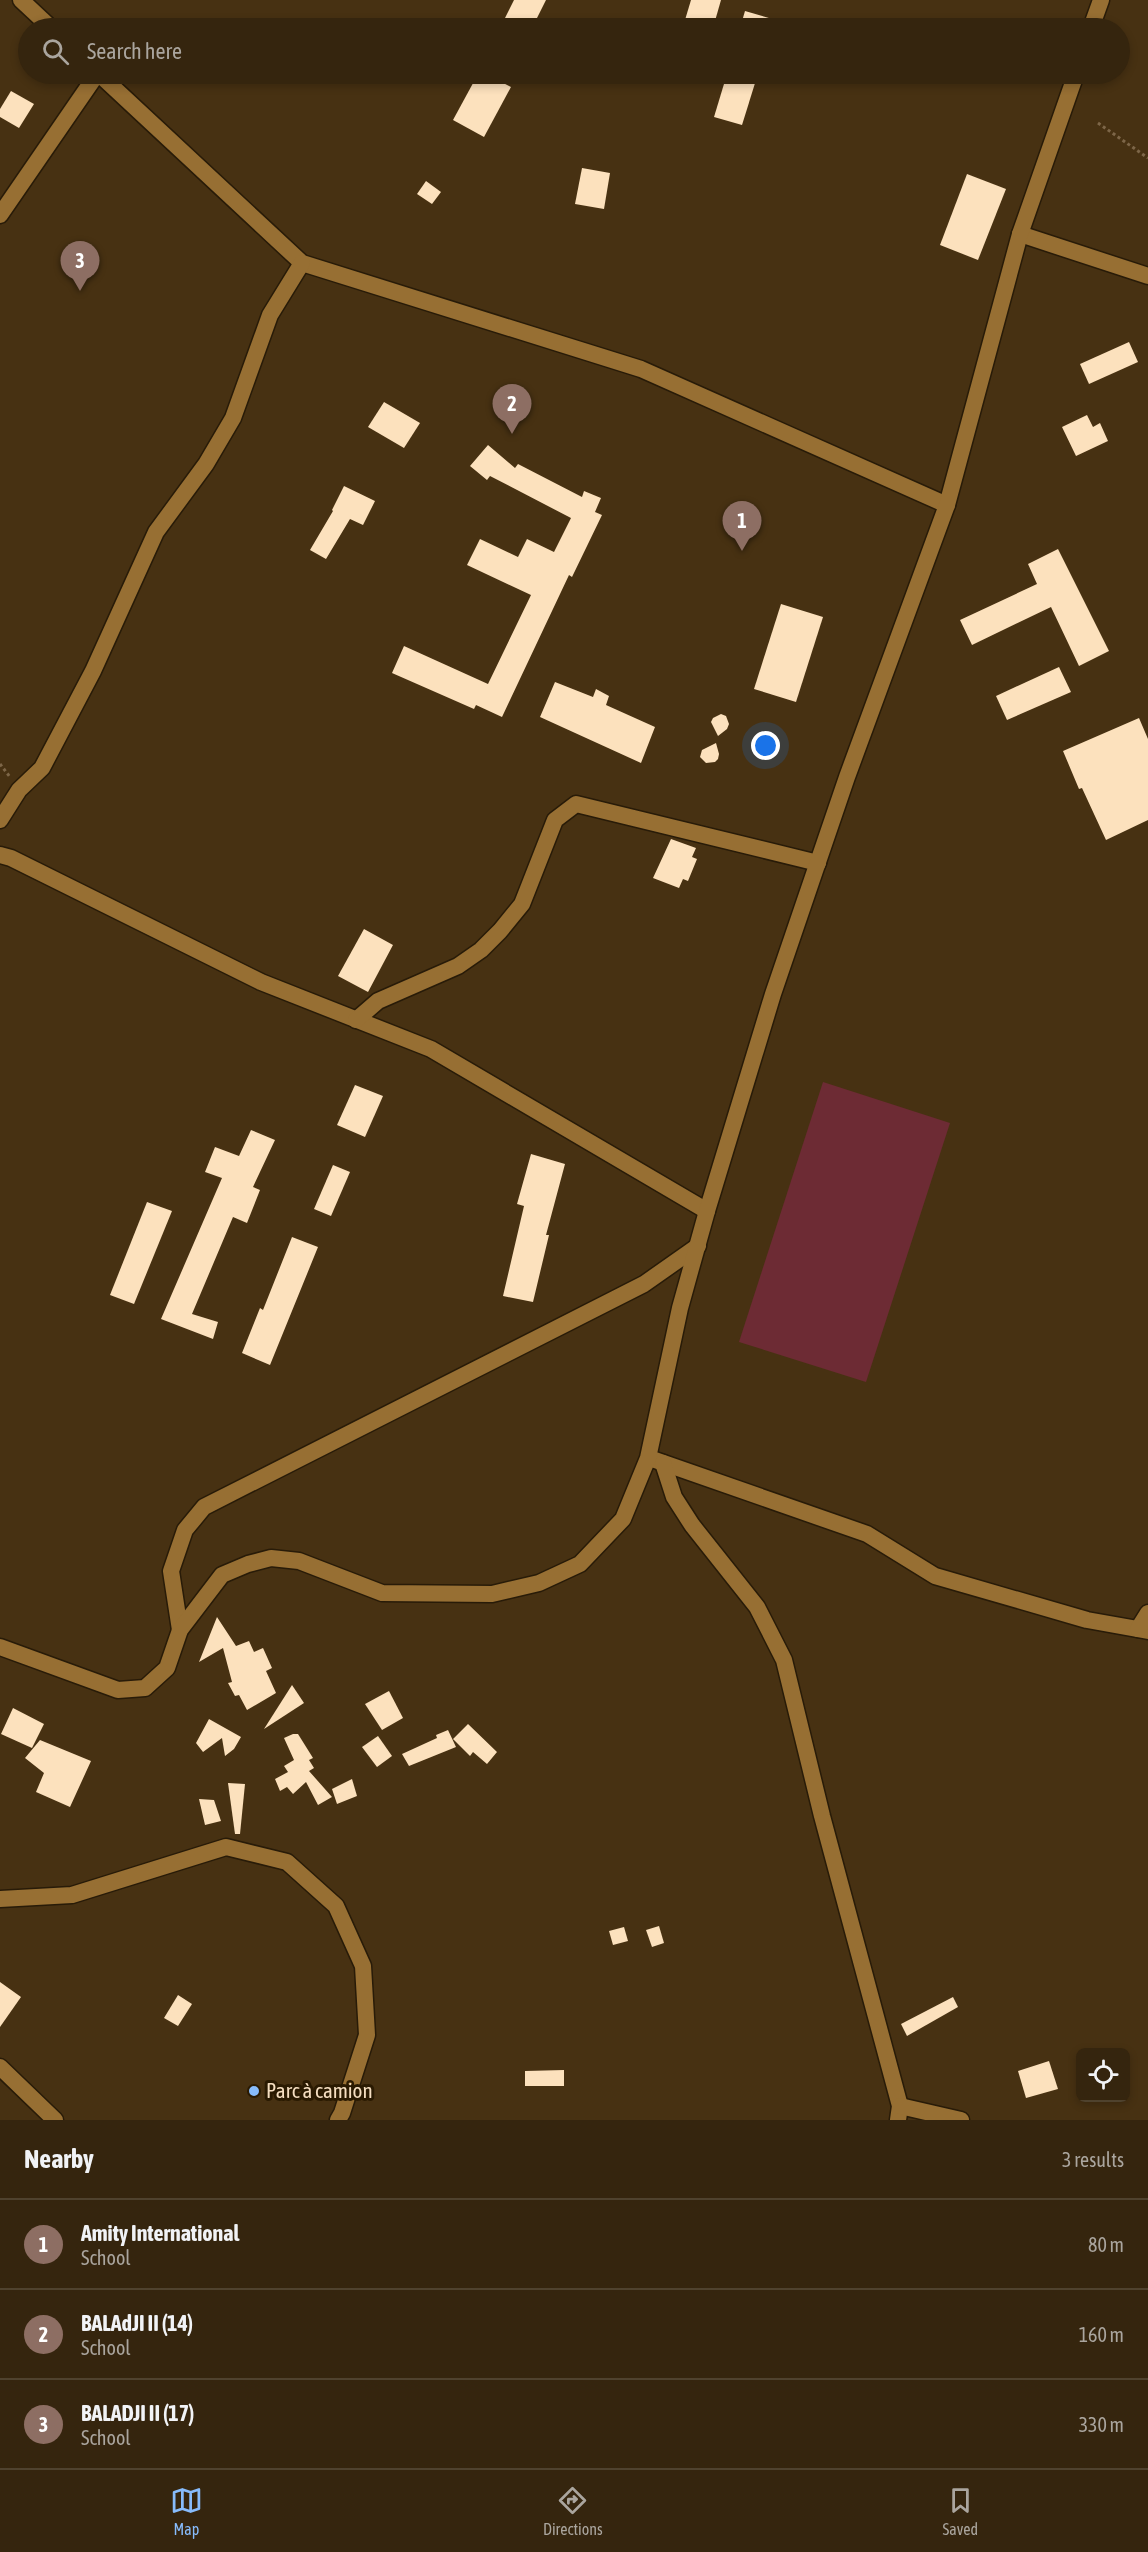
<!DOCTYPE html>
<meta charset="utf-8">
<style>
body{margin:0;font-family:"Asap Condensed",sans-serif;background:#3d2d17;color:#f1f3f6}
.controls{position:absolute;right:18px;bottom:18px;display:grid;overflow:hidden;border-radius:9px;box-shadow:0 3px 9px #0003}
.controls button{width:54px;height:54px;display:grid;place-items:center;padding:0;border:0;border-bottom:2px solid #4f422e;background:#35250e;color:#f1f3f6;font:30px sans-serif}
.you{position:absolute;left:766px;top:746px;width:21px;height:21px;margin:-15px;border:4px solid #fff;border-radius:50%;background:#1a73e8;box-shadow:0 0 0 9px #1a73e833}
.badge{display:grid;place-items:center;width:39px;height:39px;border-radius:50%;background:#87bbfb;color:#fff;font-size:20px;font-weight:700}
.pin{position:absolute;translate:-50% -50px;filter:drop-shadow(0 2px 3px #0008)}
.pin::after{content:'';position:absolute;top:32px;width:21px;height:18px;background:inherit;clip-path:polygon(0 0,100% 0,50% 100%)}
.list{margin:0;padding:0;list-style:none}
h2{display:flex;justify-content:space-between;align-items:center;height:78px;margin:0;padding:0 24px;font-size:26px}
h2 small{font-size:20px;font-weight:400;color:#aaa59e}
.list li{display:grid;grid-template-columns:39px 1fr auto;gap:18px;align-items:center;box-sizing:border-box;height:90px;padding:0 24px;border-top:2px solid #4f422e}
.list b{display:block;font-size:22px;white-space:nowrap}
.list p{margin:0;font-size:20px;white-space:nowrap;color:#aaa59e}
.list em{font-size:20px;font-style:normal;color:#aaa59e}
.icon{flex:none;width:33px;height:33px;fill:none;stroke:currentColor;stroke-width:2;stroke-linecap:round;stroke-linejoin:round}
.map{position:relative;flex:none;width:1148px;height:2120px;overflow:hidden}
.search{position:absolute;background:#35250e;box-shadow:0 3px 9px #0003;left:18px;right:18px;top:18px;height:66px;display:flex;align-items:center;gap:15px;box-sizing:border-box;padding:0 21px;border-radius:33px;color:#aaa59e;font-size:22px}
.sheet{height:348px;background:#35250e}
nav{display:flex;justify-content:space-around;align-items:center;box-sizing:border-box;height:84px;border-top:2px solid #4f422e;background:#35250e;font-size:16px;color:#aaa59e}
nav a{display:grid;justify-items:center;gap:3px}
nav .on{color:#87bbfb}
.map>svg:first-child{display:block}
.green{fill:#6d2b34}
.building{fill:#fce1bd}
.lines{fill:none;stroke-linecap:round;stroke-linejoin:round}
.street-casing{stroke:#281b08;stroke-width:19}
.path{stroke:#7d6648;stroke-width:3;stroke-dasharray:3 3;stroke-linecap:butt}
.street{stroke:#976f33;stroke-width:16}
.poi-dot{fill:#87bbfb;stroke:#2a1a02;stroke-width:2}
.labels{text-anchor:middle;stroke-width:6;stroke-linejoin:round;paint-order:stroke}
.poi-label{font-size:21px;fill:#f6dfc2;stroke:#2a1a02;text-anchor:start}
</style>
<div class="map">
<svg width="1148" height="2120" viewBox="0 0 1148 2120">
<rect width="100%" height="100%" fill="#473112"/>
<!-- green -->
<polygon class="green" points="823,1082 950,1123 866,1382 739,1342"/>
<!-- building -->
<g class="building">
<polygon points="514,0 546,0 532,28 500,28"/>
<polygon points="691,0 721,0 713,28 685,20"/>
<polygon points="745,11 793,25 792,28 740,28"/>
<polygon points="478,74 486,74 511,87 484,137 453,120"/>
<polygon points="727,74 756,80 742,125 714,117"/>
<polygon points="11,91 34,104 19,128 0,117 0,109"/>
<polygon points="582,168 610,173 604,209 575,204"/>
<polygon points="967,174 1006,189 978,260 940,245"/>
<polygon points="426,181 441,192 432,204 417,194"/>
<polygon points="1129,342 1138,362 1089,384 1080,364"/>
<polygon points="384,402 420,423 404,448 368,427"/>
<polygon points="1087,415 1093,427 1100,423 1108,441 1076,456 1062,427"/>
<polygon points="488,445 515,468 518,464 582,497 584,491 601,498 595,512 602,515 572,577 569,575 502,717 476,705 474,709 392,673 404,646 488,684 531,595 467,565 480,539 518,557 527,539 554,552 571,518 490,476 487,480 470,466"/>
<polygon points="344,486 375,501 363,525 350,519 326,559 310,550 333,511 332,510"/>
<polygon points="1058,549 1109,651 1079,666 1051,607 972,645 960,620 1037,584 1028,564"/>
<polygon points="781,604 823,617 796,702 754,689"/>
<polygon points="1059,667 1071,692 1007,720 996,696"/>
<polygon points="555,682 593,697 596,689 609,696 606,705 655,727 641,763 540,717"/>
<polygon points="721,714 726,716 729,724 727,729 718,736 711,722 713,718"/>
<polygon points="1139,718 1148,739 1148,820 1106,840 1082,788 1079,789 1063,751"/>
<polygon points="716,743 719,754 718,759 715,762 706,763 700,757 702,750"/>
<polygon points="671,839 696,848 692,857 697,859 688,881 683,879 679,888 653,878"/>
<polygon points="364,929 393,945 368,992 338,976"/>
<polygon points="355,1085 383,1096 365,1137 337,1125"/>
<polygon points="251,1130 275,1140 253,1187 260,1190 247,1223 233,1217 192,1314 218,1322 213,1339 161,1319 222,1178 205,1172 215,1147 239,1156"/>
<polygon points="531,1154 565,1164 546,1235 549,1235 533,1302 503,1296 524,1206 517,1204"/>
<polygon points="333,1165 350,1172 331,1216 314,1209"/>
<polygon points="147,1202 172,1211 134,1304 110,1295"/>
<polygon points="292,1237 318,1247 270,1365 242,1353 260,1308 263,1310"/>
<polygon points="217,1617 236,1646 249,1641 254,1652 263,1648 272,1668 266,1671 276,1693 247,1710 239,1695 235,1696 228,1683 232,1682 223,1648 199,1662"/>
<polygon points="292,1685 304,1703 264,1729"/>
<polygon points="389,1691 403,1718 382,1730 365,1704"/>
<polygon points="13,1708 44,1724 32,1748 1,1734"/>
<polygon points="209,1719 241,1737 234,1749 225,1756 222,1738 203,1752 196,1743"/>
<polygon points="468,1724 497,1752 487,1764 473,1752 470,1756 453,1739"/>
<polygon points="448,1730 456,1747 409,1766 402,1754 437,1738 436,1735"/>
<polygon points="293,1734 298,1734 313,1758 309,1760 314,1768 309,1771 332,1797 318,1805 306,1782 293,1794 287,1787 280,1791 275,1779 288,1772 284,1766 294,1760 284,1738"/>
<polygon points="378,1736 392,1756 377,1767 362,1747"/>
<polygon points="40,1740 91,1761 70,1807 36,1792 44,1773 25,1758"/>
<polygon points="352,1779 357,1796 337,1804 332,1789"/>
<polygon points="228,1783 245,1784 240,1834 235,1834"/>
<polygon points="199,1799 214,1800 221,1821 205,1825"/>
<polygon points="659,1926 664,1943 652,1947 646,1930"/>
<polygon points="624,1927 628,1941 613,1945 609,1931"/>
<polygon points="0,1982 21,1997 0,2027"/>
<polygon points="178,1995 192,2004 178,2026 164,2018"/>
<polygon points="953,1997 958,2007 907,2036 901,2024"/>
<polygon points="1049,2061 1058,2089 1026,2098 1018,2071"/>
<polygon points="564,2070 564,2086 525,2086 525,2071"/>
</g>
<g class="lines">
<!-- street casing -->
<g class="street-casing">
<g id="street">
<polyline points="21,0 51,28"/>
<polyline points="1091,28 1101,0"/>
<polyline points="99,74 302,263 641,369 947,505"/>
<polyline points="0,215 97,74"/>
<polyline points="1020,234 1148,276"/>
<polyline points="0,820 19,790 42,768 93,671 156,532 206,464 233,418 270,315 302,263"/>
<polyline points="0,855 11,858 261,982 431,1049 707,1211"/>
<polyline points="356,1020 378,1001 458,966 481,950 500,931 522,904 555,820 576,804 818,863"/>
<polyline points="655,1460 867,1534 935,1576 1087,1620 1148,1631"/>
<polyline points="663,1463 674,1497 692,1525 757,1607 784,1660 822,1816 900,2106 898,2120"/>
<polyline points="1138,1629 1148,1613"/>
<polyline points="180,1630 171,1571 185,1530 204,1507 644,1284 698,1246"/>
<polyline points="0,1647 118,1690 145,1688 167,1668 180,1630 222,1575 248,1564 271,1558 299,1561 382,1593 492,1594 539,1583 580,1564 623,1519 648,1458 680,1308 707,1211 773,994 847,777 947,505 1020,234 1076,74"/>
<polyline points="0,1899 72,1895 226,1847 287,1862 336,1906 363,1966 367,2035 342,2113 338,2120"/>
<polyline points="0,2067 55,2120"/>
<polyline points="900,2106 961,2120"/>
</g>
</g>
<!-- path -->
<g class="path">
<polyline points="1098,123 1148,158"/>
<polyline points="0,764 10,777"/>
</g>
<!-- street -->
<use href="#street" class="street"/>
</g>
<!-- markers -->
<circle class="poi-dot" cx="254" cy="2091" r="6"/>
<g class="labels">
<!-- poi labels -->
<g class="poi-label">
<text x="266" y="2098">Parc à camion</text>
</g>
</g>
</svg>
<div class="controls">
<button><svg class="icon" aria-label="locate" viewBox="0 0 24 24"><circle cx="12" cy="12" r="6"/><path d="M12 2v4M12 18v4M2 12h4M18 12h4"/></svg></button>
</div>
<div class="you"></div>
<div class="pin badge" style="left:742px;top:551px;background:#8d6e63">1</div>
<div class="pin badge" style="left:512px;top:434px;background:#8d6e63">2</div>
<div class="pin badge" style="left:80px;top:291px;background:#8d6e63">3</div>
<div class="search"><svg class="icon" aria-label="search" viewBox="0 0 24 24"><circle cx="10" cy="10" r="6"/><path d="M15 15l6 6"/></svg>Search here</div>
</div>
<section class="sheet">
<h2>Nearby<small>3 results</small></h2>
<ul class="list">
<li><span class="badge" style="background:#8d6e63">1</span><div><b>Amity International</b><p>School</p></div><em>80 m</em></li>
<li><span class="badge" style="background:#8d6e63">2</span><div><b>BALAdJI II (14)</b><p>School</p></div><em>160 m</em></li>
<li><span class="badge" style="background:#8d6e63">3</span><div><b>BALADJI II (17)</b><p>School</p></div><em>330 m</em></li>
</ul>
</section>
<nav>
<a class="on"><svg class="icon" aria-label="map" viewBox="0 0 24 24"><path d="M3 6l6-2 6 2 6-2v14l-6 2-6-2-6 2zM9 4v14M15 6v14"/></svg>Map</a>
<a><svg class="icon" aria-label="directions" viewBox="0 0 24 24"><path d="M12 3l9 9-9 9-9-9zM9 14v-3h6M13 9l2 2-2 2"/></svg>Directions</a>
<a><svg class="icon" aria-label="saved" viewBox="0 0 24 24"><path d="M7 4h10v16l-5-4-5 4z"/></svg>Saved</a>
</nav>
